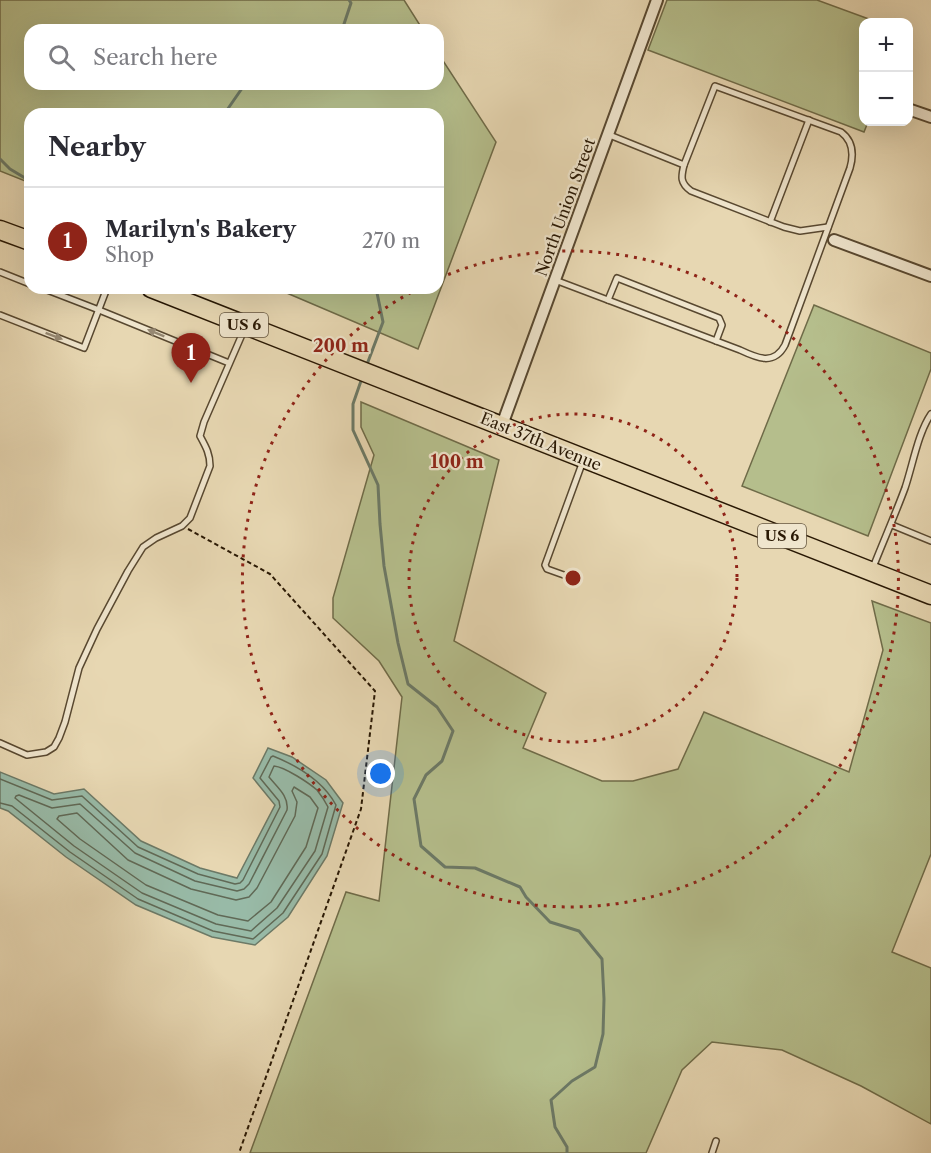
<!DOCTYPE html>
<meta charset="utf-8">
<style>
body{margin:0;font-family:"Libre Caslon Text",serif;background:#f7f7f7;color:#2b2b33}
.controls{position:absolute;right:18px;top:18px;display:grid;overflow:hidden;border-radius:12px;box-shadow:0 6px 24px #0002}
.controls button{width:54px;height:54px;display:grid;place-items:center;padding:0;border:0;border-bottom:2px solid #e1e1e2;background:#fff;color:#2b2b33;font:30px sans-serif}
.you{position:absolute;left:381px;top:774px;width:21px;height:21px;margin:-15px;border:4px solid #fff;border-radius:50%;background:#1a73e8;box-shadow:0 0 0 9px #1a73e833}
.badge{display:grid;place-items:center;width:39px;height:39px;border-radius:50%;background:#8f2418;color:#fff;font-size:20px;font-weight:700}
.pin{position:absolute;translate:-50% -50px;filter:drop-shadow(0 2px 3px #0008)}
.pin::after{content:'';position:absolute;top:32px;width:21px;height:18px;background:inherit;clip-path:polygon(0 0,100% 0,50% 100%)}
.list{margin:0;padding:0;list-style:none}
h2{display:flex;justify-content:space-between;align-items:center;height:78px;margin:0;padding:0 24px;font-size:26px}
h2 small{font-size:20px;font-weight:400;color:#7c7c81}
.list li{display:grid;grid-template-columns:39px 1fr auto;gap:18px;align-items:center;box-sizing:border-box;height:108px;padding:0 24px;border-top:2px solid #e1e1e2}
.list b{display:block;font-size:22px;white-space:nowrap}
.list p{margin:0;font-size:20px;white-space:nowrap;color:#7c7c81}
.list em{font-size:20px;font-style:normal;color:#7c7c81}
.icon{flex:none;width:33px;height:33px;fill:none;stroke:currentColor;stroke-width:2;stroke-linecap:round;stroke-linejoin:round}
.map{position:relative;flex:none;width:931px;height:1153px;overflow:hidden}
.search{position:absolute;background:#fff;box-shadow:0 6px 24px #0002;left:24px;top:24px;width:420px;height:66px;display:flex;align-items:center;gap:15px;box-sizing:border-box;padding:0 21px;border-radius:18px;color:#7c7c81;font-size:22px}
.panel{position:absolute;background:#fff;box-shadow:0 6px 24px #0002;left:24px;top:108px;width:420px;height:186px;border-radius:18px}
.map>svg:first-child{display:block}
.green{fill:#b5be8c;stroke:#6f6b48;stroke-width:1.5}
.water{fill:#98baa7;stroke:#6c7966;stroke-width:1.5}
.lines{fill:none;stroke-linecap:round;stroke-linejoin:round}
.shore{stroke:#606956;stroke-width:1.5}
.stream{stroke:#6c7966;stroke-width:3}
.service-casing{stroke:#584830;stroke-width:8}
.minor-casing{stroke:#584830;stroke-width:14}
.primary-casing{stroke:#291804;stroke-width:21}
.path{stroke:#291804;stroke-width:2;stroke-dasharray:4.5 3;stroke-linecap:butt}
.service{stroke:#efe5cd;stroke-width:5}
.minor{stroke:#efe5cd;stroke-width:10}
.primary{stroke:#e7d7b2;stroke-width:18}
.oneway{fill:#968973}
.ring{fill:none;stroke:#8f2418;stroke-width:3;stroke-dasharray:3 6}
.labels{text-anchor:middle;stroke-width:4.5;stroke-linejoin:round;paint-order:stroke}
.shield{fill:#efe5cd;stroke:#645640;stroke-width:1.5}
.shield-label{font-size:15px;font-weight:bold;fill:#291804}
.street-label{font-size:16px;fill:#291804;stroke:#efe5cd}
.centre{fill:#8f2418;stroke:#efe5cd;stroke-width:3}
.ring-label{font-size:18px;text-anchor:middle;font-weight:bold;fill:#8f2418;stroke:#efe5cd;stroke-width:4.5;stroke-linejoin:round;paint-order:stroke}
</style>
<div class="map">
<svg width="931" height="1153" viewBox="0 0 931 1153">
<rect width="100%" height="100%" fill="#e7d7b2"/>
<filter id="stains"><feTurbulence type="fractalNoise" baseFrequency=".00333" numOctaves="4"/><feColorMatrix values="0 0 0 0 .2 0 0 0 0 .09 0 0 0 0 .02 0 0 0 .5 -.17"/></filter>
<radialGradient id="worn" r=".72"><stop offset=".6" stop-color="#630" stop-opacity="0"/><stop offset="1" stop-color="#630" stop-opacity=".3"/></radialGradient>
<!-- green -->
<g class="green">
<polygon points="0,0 404,0 423,30 30,30 30,84 438,84 438,53 496,142 418,349 275,288 438,288 438,114 30,114 30,183 0,171"/>
<polygon points="667,0 817,0 877,22 864,22 864,122 868,122 864,132 648,50"/>
<polygon points="814,305 931,353 931,369 868,536 742,486"/>
<polygon points="361,402 499,460 454,641 546,693 523,748 602,781 633,781 678,769 704,712 849,772 883,650 872,601 931,623 931,854 892,952 931,968 931,1124 861,1086 782,1050 712,1042 682,1070 646,1153 250,1153 346,892 379,901 402,697 379,661 333,618 333,598 374,455 361,427"/>
</g>
<!-- water -->
<polygon class="water" points="268,748 292,757 326,780 343,803 327,856 288,917 255,945 212,937 136,905 66,857 8,811 0,808 0,772 54,794 84,789 141,841 200,868 237,878 275,805 253,778"/>
<g class="lines">
<!-- shore -->
<g class="shore">
<path d="M274,766C285,767 309,783 317,790C321,795 325,801 328,807L315,851L277,908L251,931L216,924L142,893L74,846L15,798L16,796L19,795L52,808L80,804L135,853L195,881L237,891L244,889L249,884L287,810C289,796 277,787 269,777Z"/>
<path d="M0,779L52,800L82,796L138,847L198,874L235,884L240,883L243,880L280,807L279,801L260,778L271,757L273,756C298,766 323,781 336,805L322,854L283,913L253,939L213,931L138,899L70,852L12,806L0,803"/>
<polygon points="294,787 310,797 318,808 306,847 271,902 248,921 218,915 146,885 80,839 57,819 59,816 77,813 128,860 191,889 236,900 249,897 257,888 295,816 297,802 292,791"/>
</g>
<!-- stream -->
<g class="stream">
<polyline points="342,30 351,3 349,0"/>
<polyline points="227,114 227,110 245,84"/>
<polyline points="0,159 10,169 30,181"/>
<polyline points="366,367 383,322 376,288"/>
<polyline points="362,378 353,404 353,430 378,485 380,524 384,566 398,643 408,684 437,707 453,731 442,761 426,775 414,799 421,846 445,867 475,868 520,887 526,897 550,922 579,931 602,959 604,999 603,1034 595,1067 572,1081 551,1100 555,1127 567,1147 567,1153"/>
</g>
<!-- service casing -->
<g class="service-casing">
<g id="service">
<path d="M684,165C681,177 680,183 691,191L784,227L800,231L828,227"/>
<polyline points="770,222 809,120"/>
<polyline points="0,272 30,284"/>
<path d="M555,280L740,350C757,358 774,366 785,345L850,168C854,154 853,141 841,132L715,86L684,165L607,134"/>
<polyline points="42,288 99,310 229,363"/>
<polyline points="608,300 617,278 719,318 722,325 716,341"/>
<polyline points="0,315 84,348 107,288"/>
<polyline points="892,525 931,541"/>
<path d="M872,570C883,542 895,515 905,488C913,464 918,433 931,414"/>
<polyline points="575,579 547,569 545,565 583,461"/>
<path d="M0,743L27,755L46,752L54,747L59,738L65,722L79,668L97,629L128,571L143,547L156,538L182,526L190,518L210,466C210,454 206,447 200,436L204,422L244,330"/>
<polyline points="712,1153 716,1141"/>
</g>
</g>
<!-- minor casing -->
<g class="minor-casing">
<g id="minor">
<polyline points="908,109 931,117"/>
<polyline points="834,240 931,276"/>
<polyline points="502,425 657,0"/>
</g>
</g>
<!-- primary casing -->
<g class="primary-casing">
<g id="primary">
<polyline points="0,230 30,241"/>
<polyline points="151,288 931,595"/>
</g>
</g>
<!-- path -->
<polyline class="path" points="188,529 270,574 375,691 361,809 239,1153"/>
<!-- service -->
<use href="#service" class="service"/>
<!-- minor -->
<use href="#minor" class="minor"/>
<!-- primary -->
<use href="#primary" class="primary"/>
</g>
<!-- one-way arrows -->
<defs><path id="oneway-solid" d="M-6-.8H1V-3.2L6.5 0L1 3.2V.8H-6Z" transform="scale(1.5)"/></defs>
<g class="oneway">
<use href="#oneway-solid" transform="translate(156 333) rotate(-158)"/>
<use href="#oneway-solid" transform="translate(54 336) rotate(21)"/>
</g>
<!-- distance rings -->
<g class="ring">
<circle cx="573" cy="578" r="164"/>
<path d="M440 278A328 328 0 1 1 419 288"/>
</g>
<g class="labels">
<!-- shield labels -->
<g class="shield">
<rect x="220" y="313" width="48" height="24" rx="4.5"/>
<rect x="758" y="524" width="48" height="24" rx="4.5"/>
</g>
<g class="shield-label">
<text x="244" y="330">US 6</text>
<text x="782" y="541">US 6</text>
</g>
<!-- street labels -->
<g class="street-label">
<text transform="translate(565 207) rotate(-70)" y="6">North Union Street</text>
<text transform="translate(541 441) rotate(22)" y="6">East 37th Avenue</text>
</g>
</g>
<circle cx="573" cy="578" r="9" class="centre"/>
<g class="ring-label">
<text x="341" y="352">200 m</text>
<text x="457" y="468">100 m</text>
</g>
<rect width="100%" height="100%" filter="url(#stains)"/>
<rect width="100%" height="100%" fill="url(#worn)"/>
</svg>
<div class="controls">
<button>+</button>
<button>−</button>
</div>
<div class="you"></div>
<div class="pin badge" style="left:191px;top:383px">1</div>
<div class="search"><svg class="icon" aria-label="search" viewBox="0 0 24 24"><circle cx="10" cy="10" r="6"/><path d="M15 15l6 6"/></svg>Search here</div>
<section class="panel">
<h2>Nearby<small></small></h2>
<ul class="list">
<li><span class="badge">1</span><div><b>Marilyn's Bakery</b><p>Shop</p></div><em>270 m</em></li>
</ul>
</section>
</div>
